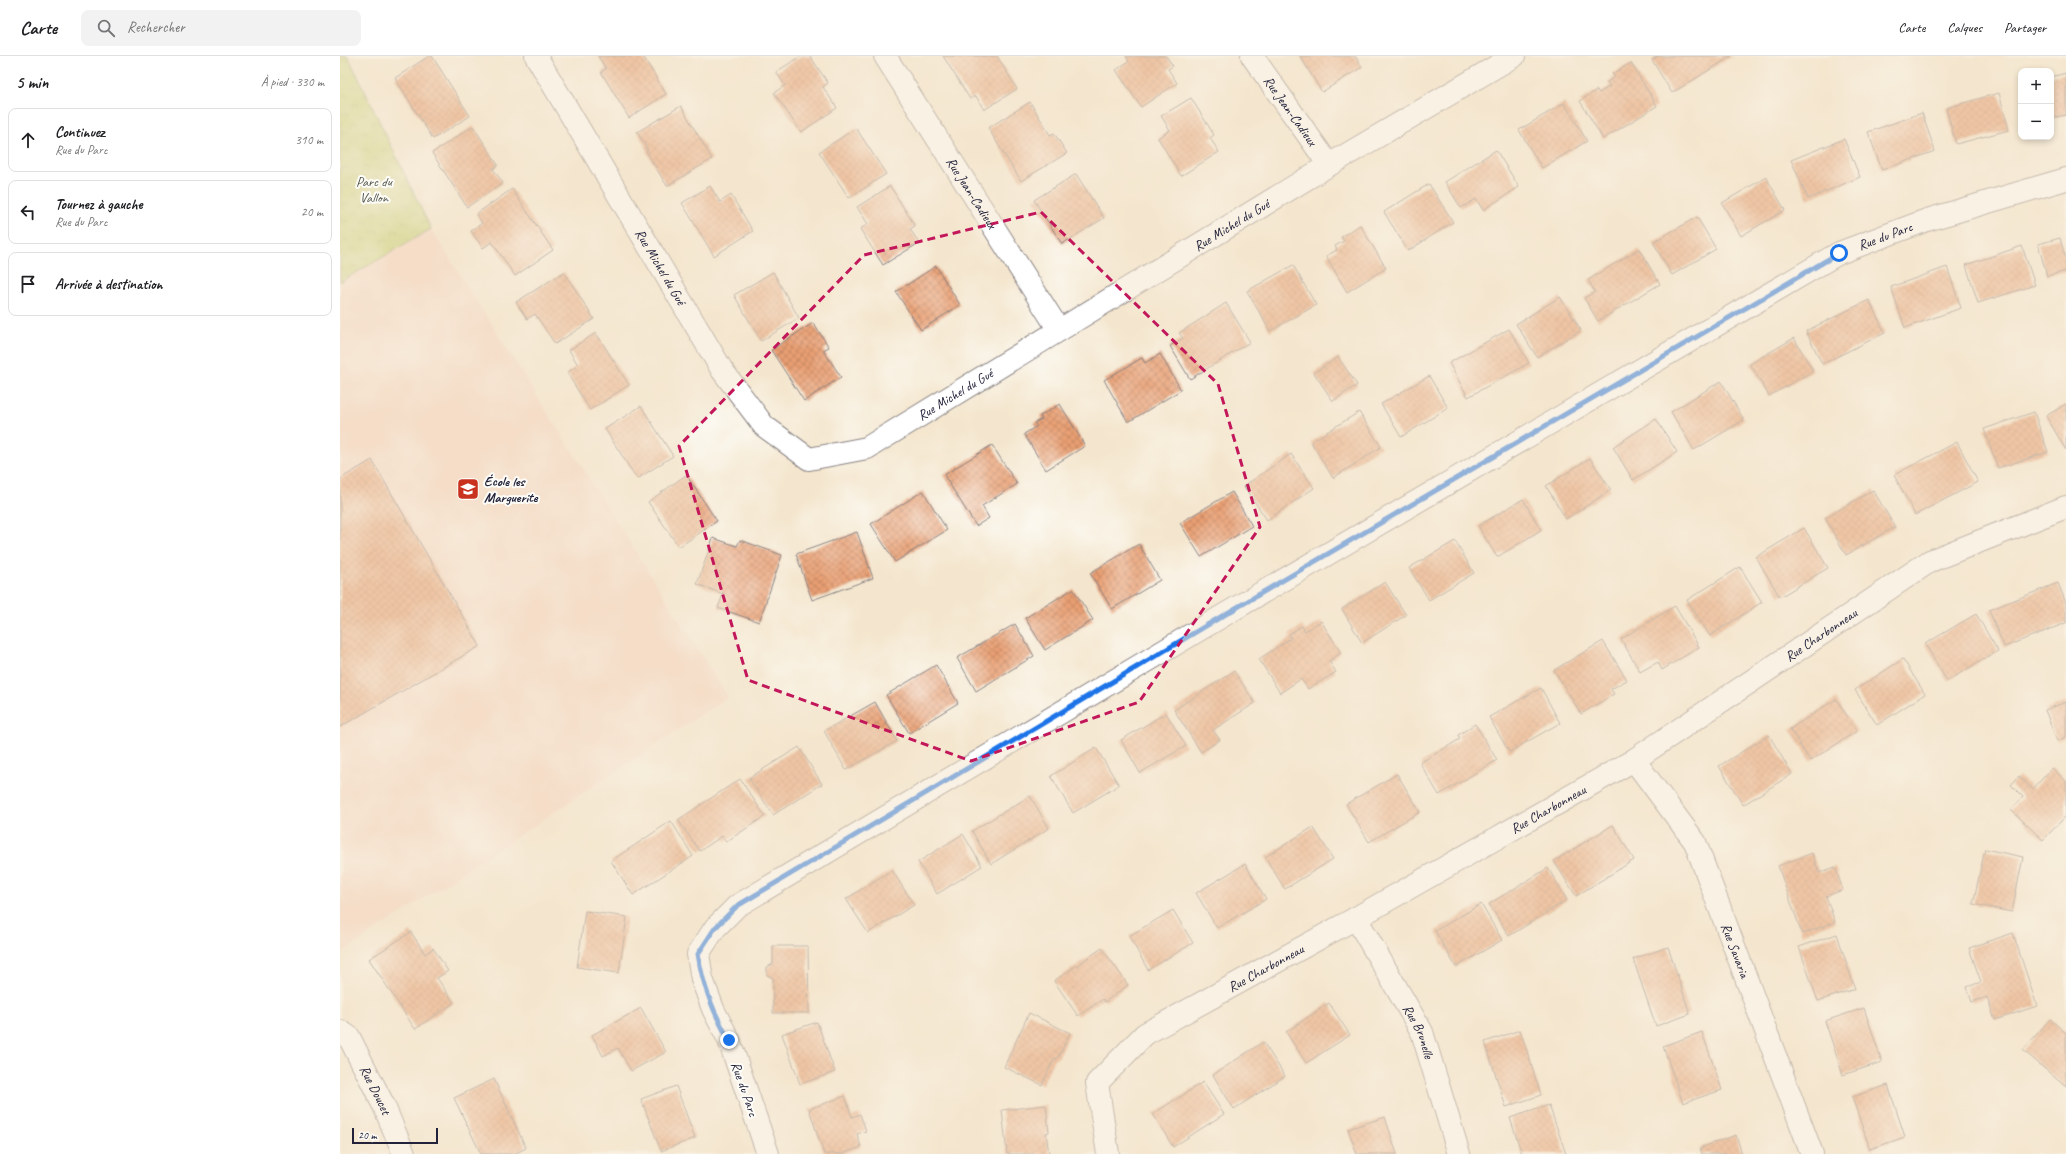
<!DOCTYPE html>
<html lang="fr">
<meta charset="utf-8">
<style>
body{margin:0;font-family:Caveat,sans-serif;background:#f2f2f2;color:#202124}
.controls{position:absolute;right:12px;top:12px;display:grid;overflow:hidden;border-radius:8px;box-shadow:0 2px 6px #0003}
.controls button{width:36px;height:36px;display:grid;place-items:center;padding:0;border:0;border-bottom:1px solid #e0e0e0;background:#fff;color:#202124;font:20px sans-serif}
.scale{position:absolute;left:12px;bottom:10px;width:86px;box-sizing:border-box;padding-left:4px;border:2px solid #22223b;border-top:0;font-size:11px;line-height:14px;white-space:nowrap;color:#22223b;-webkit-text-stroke:3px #fdfcf7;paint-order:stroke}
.stop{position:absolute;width:12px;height:12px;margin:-9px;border:3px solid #1a73e8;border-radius:50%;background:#fff}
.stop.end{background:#1a73e8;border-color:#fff;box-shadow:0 1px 4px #0008}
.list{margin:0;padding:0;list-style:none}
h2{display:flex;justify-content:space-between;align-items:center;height:52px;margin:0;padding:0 16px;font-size:17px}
h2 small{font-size:13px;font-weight:400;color:#757577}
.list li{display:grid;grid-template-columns:26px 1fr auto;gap:12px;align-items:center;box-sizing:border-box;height:64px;margin:0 8px 8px;padding:0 8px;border:1px solid #e0e0e0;border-radius:8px}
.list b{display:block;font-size:15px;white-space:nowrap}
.list p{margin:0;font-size:13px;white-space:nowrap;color:#757577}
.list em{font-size:13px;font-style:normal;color:#757577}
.icon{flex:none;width:22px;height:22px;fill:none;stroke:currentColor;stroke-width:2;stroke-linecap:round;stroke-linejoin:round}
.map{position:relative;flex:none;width:1726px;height:1098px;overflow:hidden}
header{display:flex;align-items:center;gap:24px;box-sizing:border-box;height:56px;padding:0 20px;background:#fff;border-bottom:1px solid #e0e0e0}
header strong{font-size:19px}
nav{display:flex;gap:22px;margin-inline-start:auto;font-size:14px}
.search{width:280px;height:36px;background:#f2f2f2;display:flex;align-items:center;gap:10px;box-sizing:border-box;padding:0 14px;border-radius:8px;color:#757577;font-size:15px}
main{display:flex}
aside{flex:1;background:#fff}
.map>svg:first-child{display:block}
.built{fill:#f5d3c1}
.park{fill:url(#park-crowns);stroke:#747a57}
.building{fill:url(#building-cross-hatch)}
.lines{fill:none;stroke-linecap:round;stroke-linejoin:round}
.street-casing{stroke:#8b8484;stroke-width:24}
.street{stroke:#fff;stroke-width:22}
.route{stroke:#1a73e8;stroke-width:5}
.marked{fill:none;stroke:#c2185b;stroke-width:3;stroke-dasharray:8 5;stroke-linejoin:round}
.labels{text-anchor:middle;stroke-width:4;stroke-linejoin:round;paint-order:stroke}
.street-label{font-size:14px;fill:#22223b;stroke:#fdfcf7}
.park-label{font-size:14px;fill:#53574c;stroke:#fdfcf7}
.poi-label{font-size:14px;font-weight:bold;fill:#22223b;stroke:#fdfcf7;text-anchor:start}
</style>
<header>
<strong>Carte</strong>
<div class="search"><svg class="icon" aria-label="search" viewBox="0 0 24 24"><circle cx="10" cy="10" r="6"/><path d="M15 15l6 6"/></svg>Rechercher</div>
<nav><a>Carte</a><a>Calques</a><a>Partager</a></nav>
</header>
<main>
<aside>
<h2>5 min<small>À pied · 330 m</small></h2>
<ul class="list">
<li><svg class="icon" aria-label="ahead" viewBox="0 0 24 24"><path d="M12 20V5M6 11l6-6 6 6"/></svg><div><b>Continuez</b><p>Rue du Parc</p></div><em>310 m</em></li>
<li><svg class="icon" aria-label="left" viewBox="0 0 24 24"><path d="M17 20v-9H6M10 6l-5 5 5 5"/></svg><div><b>Tournez à gauche</b><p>Rue du Parc</p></div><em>20 m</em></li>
<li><svg class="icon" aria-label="arrive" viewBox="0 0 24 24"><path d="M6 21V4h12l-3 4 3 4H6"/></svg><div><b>Arrivée à destination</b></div></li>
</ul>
</aside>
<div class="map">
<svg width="1726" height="1098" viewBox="0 0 1726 1098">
<defs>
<pattern id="park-crowns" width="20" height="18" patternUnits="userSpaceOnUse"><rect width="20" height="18" fill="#c6d273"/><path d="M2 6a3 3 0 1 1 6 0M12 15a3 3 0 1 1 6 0" fill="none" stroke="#aab464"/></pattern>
<pattern id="building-cross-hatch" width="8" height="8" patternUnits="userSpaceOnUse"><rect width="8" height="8" fill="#e99f72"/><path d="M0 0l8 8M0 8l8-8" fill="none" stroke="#bc815f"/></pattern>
</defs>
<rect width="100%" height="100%" fill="#fdfcf7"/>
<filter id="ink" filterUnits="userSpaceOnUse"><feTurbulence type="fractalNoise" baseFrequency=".025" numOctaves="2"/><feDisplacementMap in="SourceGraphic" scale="8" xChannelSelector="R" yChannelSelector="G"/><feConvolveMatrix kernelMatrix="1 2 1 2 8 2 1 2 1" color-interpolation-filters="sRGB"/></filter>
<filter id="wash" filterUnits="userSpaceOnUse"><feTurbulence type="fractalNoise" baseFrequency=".012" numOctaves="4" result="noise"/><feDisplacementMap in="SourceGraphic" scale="16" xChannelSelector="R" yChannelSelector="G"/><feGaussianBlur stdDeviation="0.9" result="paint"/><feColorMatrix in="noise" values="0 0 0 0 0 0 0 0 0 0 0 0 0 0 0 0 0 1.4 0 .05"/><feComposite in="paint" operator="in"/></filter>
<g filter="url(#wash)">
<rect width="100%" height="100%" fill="#f4e6ce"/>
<!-- built -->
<polygon class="built" points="91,173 388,641 0,898 0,226"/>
<!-- park -->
<polygon class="park" points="0,0 8,0 91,173 0,226"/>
<g id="blocks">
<!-- building -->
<g class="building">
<polygon points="89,0 92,0 130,60 93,83 55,22"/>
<polygon points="258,0 303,0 326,38 289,62 261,16 266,13"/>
<polygon points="461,0 470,0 488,27 483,31 497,52 461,76 434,37 445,29 436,16"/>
<polygon points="603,0 657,0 677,33 644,54 636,40 630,43"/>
<polygon points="786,0 826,0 833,10 828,13 837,27 801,51 776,14 789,5"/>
<polygon points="960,0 1015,0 1022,11 982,36"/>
<polygon points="1318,0 1392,0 1332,37 1312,4"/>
<polygon points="1291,7 1317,50 1263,83 1240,45 1257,34 1259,37 1270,30 1267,26 1275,21 1272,18"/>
<polygon points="1726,17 1726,59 1711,62 1711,21"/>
<polygon points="1659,37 1669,74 1616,88 1606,52"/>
<polygon points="851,42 874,79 870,82 879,96 841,120 818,82 830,74 821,60"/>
<polygon points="690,46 710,79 714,77 727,97 681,125 648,72"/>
<polygon points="1224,47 1247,85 1202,112 1179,74"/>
<polygon points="341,50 372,103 327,130 306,95 308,94 297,76"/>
<polygon points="1582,57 1595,95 1542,114 1528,76"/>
<polygon points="133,70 158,109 153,113 163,127 127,151 92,97"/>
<polygon points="516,72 546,118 509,142 479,96"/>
<polygon points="1504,83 1520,121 1468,143 1451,104"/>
<polygon points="1156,94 1179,131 1143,154 1136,143 1121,152 1105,126"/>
<polygon points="736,118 764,162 722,188 694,144"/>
<polygon points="1426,121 1445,154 1401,180 1382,147"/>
<polygon points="1089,128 1113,166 1068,195 1044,156"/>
<polygon points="370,130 380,146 391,139 413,175 374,200 342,147"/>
<polygon points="550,130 575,170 570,173 579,187 543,209 520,173 528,168 517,151"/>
<polygon points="172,133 213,194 175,220 152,186 143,192 131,175 142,167 136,158"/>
<polygon points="1357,161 1376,193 1332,219 1313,186"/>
<polygon points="1020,169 1046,212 1007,236 986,200 997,194 995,190 1004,185 1001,181"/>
<polygon points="1720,182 1726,204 1726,215 1707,220 1698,188"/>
<polygon points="1682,190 1695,229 1638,247 1626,209"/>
<polygon points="1299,193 1320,228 1258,265 1244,242 1255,236 1248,224"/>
<polygon points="953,209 976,249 930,275 907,235"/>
<polygon points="596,210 620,249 581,274 556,236"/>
<polygon points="1607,211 1621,252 1565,272 1551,231"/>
<polygon points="224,216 254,263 215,288 195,258 187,263 176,246"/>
<polygon points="433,216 459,262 421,285 394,239"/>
<polygon points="1220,241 1241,274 1197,301 1176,268"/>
<polygon points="1529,244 1545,277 1482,308 1466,275"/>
<polygon points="886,247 910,286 850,323 830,290 843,282 839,277"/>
<polygon points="473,267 489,291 483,294 501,321 464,345 431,294"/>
<polygon points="1169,273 1189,307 1128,341 1109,307"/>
<polygon points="256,277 289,329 250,354 227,317 238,309 229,294"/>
<polygon points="1454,282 1473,315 1429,340 1410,308"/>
<polygon points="820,298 841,334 788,366 764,324 802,302 805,307"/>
<polygon points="998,301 1017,329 993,345 974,317"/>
<polygon points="1089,320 1108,352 1061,381 1041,348"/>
<polygon points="1381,325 1404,364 1354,394 1331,356"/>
<polygon points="720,348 745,390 706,414 684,378 697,370 694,367 702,363 700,360"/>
<polygon points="1726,348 1726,394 1706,360"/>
<polygon points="301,350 333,400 297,423 265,373"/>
<polygon points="1019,356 1041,391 993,422 971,386"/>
<polygon points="1694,356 1708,396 1658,412 1644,373"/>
<polygon points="1316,363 1337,396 1293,424 1273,391"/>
<polygon points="1617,386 1638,426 1575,459 1554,419"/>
<polygon points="652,389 677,428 642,450 649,462 636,470 604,419"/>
<polygon points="951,398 974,432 927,464 904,430"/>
<polygon points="1250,402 1271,434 1226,463 1206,430"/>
<polygon points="32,404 140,590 0,671 0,423"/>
<polygon points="346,419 377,465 339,491 308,446"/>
<polygon points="1533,434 1555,471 1506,499 1485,462"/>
<polygon points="583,435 607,474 555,506 531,468"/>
<polygon points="892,436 912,470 861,501 840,467"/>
<polygon points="1183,443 1201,474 1157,501 1138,470"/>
<polygon points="1464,472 1488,512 1440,541 1416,501"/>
<polygon points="517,476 533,522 472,544 456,498"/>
<polygon points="373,482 397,490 400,484 442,499 419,566 378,552 383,538 357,528"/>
<polygon points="1115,485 1134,517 1089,544 1069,512"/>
<polygon points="799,488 820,524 772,553 750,517"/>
<polygon points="1400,511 1422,546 1370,580 1347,544"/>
<polygon points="1045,526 1066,559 1022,587 1002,553"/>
<polygon points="1718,527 1726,547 1726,567 1664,591 1649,554"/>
<polygon points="733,533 753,564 705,594 685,562"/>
<polygon points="1335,550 1359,591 1322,614 1318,606 1300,616 1281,583"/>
<polygon points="1636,558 1658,595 1607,625 1585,588"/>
<polygon points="981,565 1001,597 989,605 996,616 968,633 961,623 940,637 919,603 951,582 949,578 962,570 965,575"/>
<polygon points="675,568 694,600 636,635 617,602"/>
<polygon points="1263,585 1287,624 1271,633 1274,638 1241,658 1214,614"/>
<polygon points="1563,603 1585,638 1537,669 1515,634"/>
<polygon points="596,609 618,647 569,677 546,639"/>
<polygon points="894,615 915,647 873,674 880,684 861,696 834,654"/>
<polygon points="1201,632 1220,667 1169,696 1149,661"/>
<polygon points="1496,643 1517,675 1470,705 1450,673"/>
<polygon points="535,646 557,685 506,714 484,675"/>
<polygon points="1726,646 1726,681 1717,685 1705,654"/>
<polygon points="826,657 846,690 800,717 781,684"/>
<polygon points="1135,668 1157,704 1099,739 1080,707 1120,683 1118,679"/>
<polygon points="1429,679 1452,718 1403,749 1379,710"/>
<polygon points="459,691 482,728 433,759 409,722"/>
<polygon points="756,692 779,729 733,757 711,720"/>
<polygon points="1712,712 1726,725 1726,760 1703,784 1671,754 1683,741 1671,729 1679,720 1693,733"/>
<polygon points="1057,718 1080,756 1029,786 1006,748"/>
<polygon points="400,723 425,760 386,786 382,780 360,795 338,764"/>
<polygon points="690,740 709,772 651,808 632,775"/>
<polygon points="331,765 353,800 293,839 271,805"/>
<polygon points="1273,769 1294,804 1236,840 1214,805"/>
<polygon points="973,771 993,803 945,833 925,801"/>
<polygon points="623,778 642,810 597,838 578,806"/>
<polygon points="1645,793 1683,801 1672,856 1633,848"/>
<polygon points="1472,797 1479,817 1495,811 1503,834 1486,840 1495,866 1462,878 1438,810"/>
<polygon points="905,808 926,843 877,872 856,837"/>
<polygon points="1208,812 1227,844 1169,880 1149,848"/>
<polygon points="552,814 574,849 528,877 506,843"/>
<polygon points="1141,848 1162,884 1116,911 1095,875"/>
<polygon points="833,854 853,887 808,914 789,880"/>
<polygon points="245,855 287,861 279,917 237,911"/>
<polygon points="71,876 85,898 93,892 108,915 97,922 114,947 75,973 29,903"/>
<polygon points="1673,877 1697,950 1655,964 1647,941 1632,946 1627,931 1641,926 1629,892"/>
<polygon points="1497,878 1515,933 1478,945 1459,891"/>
<polygon points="433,890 468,890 469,957 433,957 433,922 427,919 427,911 433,908"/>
<polygon points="1328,891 1350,958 1316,970 1293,903"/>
<polygon points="762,892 788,929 765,946 763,943 738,960 714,925"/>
<polygon points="989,947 1010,979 966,1007 946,976"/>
<polygon points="301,952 326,996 291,1015 278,992 263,1000 252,979"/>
<polygon points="1524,952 1542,1006 1503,1019 1485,965"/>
<polygon points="689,957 730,977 718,1002 714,1003 702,1029 664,1011"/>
<polygon points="1710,963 1726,977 1726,1031 1683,994"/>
<polygon points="477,966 495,1016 460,1028 442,978"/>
<polygon points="1180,974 1201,1039 1166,1051 1145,986"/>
<polygon points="1362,976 1382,1034 1343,1047 1323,990"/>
<polygon points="923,986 945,1020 894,1053 873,1019"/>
<polygon points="154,1023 186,1092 174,1098 141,1098 114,1042"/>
<polygon points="863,1026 884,1058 833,1091 813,1058"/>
<polygon points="1548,1029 1565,1081 1530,1093 1512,1041"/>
<polygon points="336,1030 355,1082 321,1095 301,1043"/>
<polygon points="505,1040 512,1061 520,1058 526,1075 517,1078 521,1091 502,1098 484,1098 469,1053"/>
<polygon points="706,1049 709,1076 706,1077 709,1098 667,1098 662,1054"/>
<polygon points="1209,1049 1226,1098 1182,1098 1170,1062"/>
<polygon points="1045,1061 1057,1098 1017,1098 1008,1073"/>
<polygon points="1396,1079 1402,1098 1362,1098 1360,1092"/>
</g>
</g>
</g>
<g filter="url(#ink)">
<use href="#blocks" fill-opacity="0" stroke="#8b8484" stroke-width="1"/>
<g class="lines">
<!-- street casing -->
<g class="street-casing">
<g id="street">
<path id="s1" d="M196,0L382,314L424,370L469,403L527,392L989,109L1174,0"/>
<path id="s2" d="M545,0L719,274"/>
<path id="s3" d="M912,0L989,109"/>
<path id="s4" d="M1294,704L1355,786L1472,1098"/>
<path id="s5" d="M1016,862L1082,976L1119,1098"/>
<path id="s6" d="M0,975L9,981L44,1050L64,1098"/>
<path id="s7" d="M428,1098L389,984L373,953L362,923L358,898L375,872L397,850L879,562L1499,197L1587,164L1726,123"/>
<path id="s8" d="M768,1098L757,1027L805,978L1016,862L1294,704L1590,505L1726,451"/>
</g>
</g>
<!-- street -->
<use href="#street" class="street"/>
</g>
</g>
<g class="lines" filter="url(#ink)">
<!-- route -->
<path class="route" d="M389,984C373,955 363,931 358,898L375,872L397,850L879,562L1499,197"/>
</g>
<!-- marked area -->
<path d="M0 0H1726V1098H0ZM701,156L878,328L920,471L799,646L631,705L408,624L339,390L524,199Z" fill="#f4e6ce" fill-opacity=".55" fill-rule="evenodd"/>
<path class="marked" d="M701,156L878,328L920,471L799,646L631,705L408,624L339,390L524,199Z"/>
<!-- icons -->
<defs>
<g id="school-square" transform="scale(1.15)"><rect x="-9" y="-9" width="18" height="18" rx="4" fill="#c8321e" stroke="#fdfcf7"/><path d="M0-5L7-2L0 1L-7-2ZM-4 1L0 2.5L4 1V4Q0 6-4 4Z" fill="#fff"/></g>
</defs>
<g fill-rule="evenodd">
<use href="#school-square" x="128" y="433"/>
</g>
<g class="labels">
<!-- street labels -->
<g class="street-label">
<text dy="5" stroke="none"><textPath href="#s3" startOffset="67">Rue Jean-Cadieux</textPath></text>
<text dy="5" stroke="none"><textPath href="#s2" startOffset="162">Rue Jean-Cadieux</textPath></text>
<text dy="5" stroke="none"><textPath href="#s1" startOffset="977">Rue Michel du Gué</textPath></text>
<text dy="5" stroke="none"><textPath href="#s7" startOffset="1605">Rue du Parc</textPath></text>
<text dy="5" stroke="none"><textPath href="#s1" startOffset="245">Rue Michel du Gué</textPath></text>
<text dy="5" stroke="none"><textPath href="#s1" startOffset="653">Rue Michel du Gué</textPath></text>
<text dy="5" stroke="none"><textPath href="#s8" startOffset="926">Rue Charbonneau</textPath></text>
<text dy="5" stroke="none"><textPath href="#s8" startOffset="602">Rue Charbonneau</textPath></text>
<text dy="5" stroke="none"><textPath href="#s4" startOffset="218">Rue Savaria</textPath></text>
<text dy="5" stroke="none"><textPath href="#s8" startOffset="278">Rue Charbonneau</textPath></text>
<text dy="5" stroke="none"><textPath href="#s5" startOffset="130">Rue Brunelle</textPath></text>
<text transform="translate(405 1033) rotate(71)" y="5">Rue du Parc</text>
<text dy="5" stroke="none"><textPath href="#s6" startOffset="70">Rue Doucet</textPath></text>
</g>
<!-- park labels -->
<g class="park-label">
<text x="34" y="130">Parc du<tspan x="34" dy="16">Vallon</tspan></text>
</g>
<!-- poi labels -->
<g class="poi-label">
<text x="144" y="430">École les<tspan x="144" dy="16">Marguerite</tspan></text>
</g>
</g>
</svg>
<div class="controls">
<button>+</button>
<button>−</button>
</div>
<div class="scale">20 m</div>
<div class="stop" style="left:1499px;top:197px"></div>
<div class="stop end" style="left:389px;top:984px"></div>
</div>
</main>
